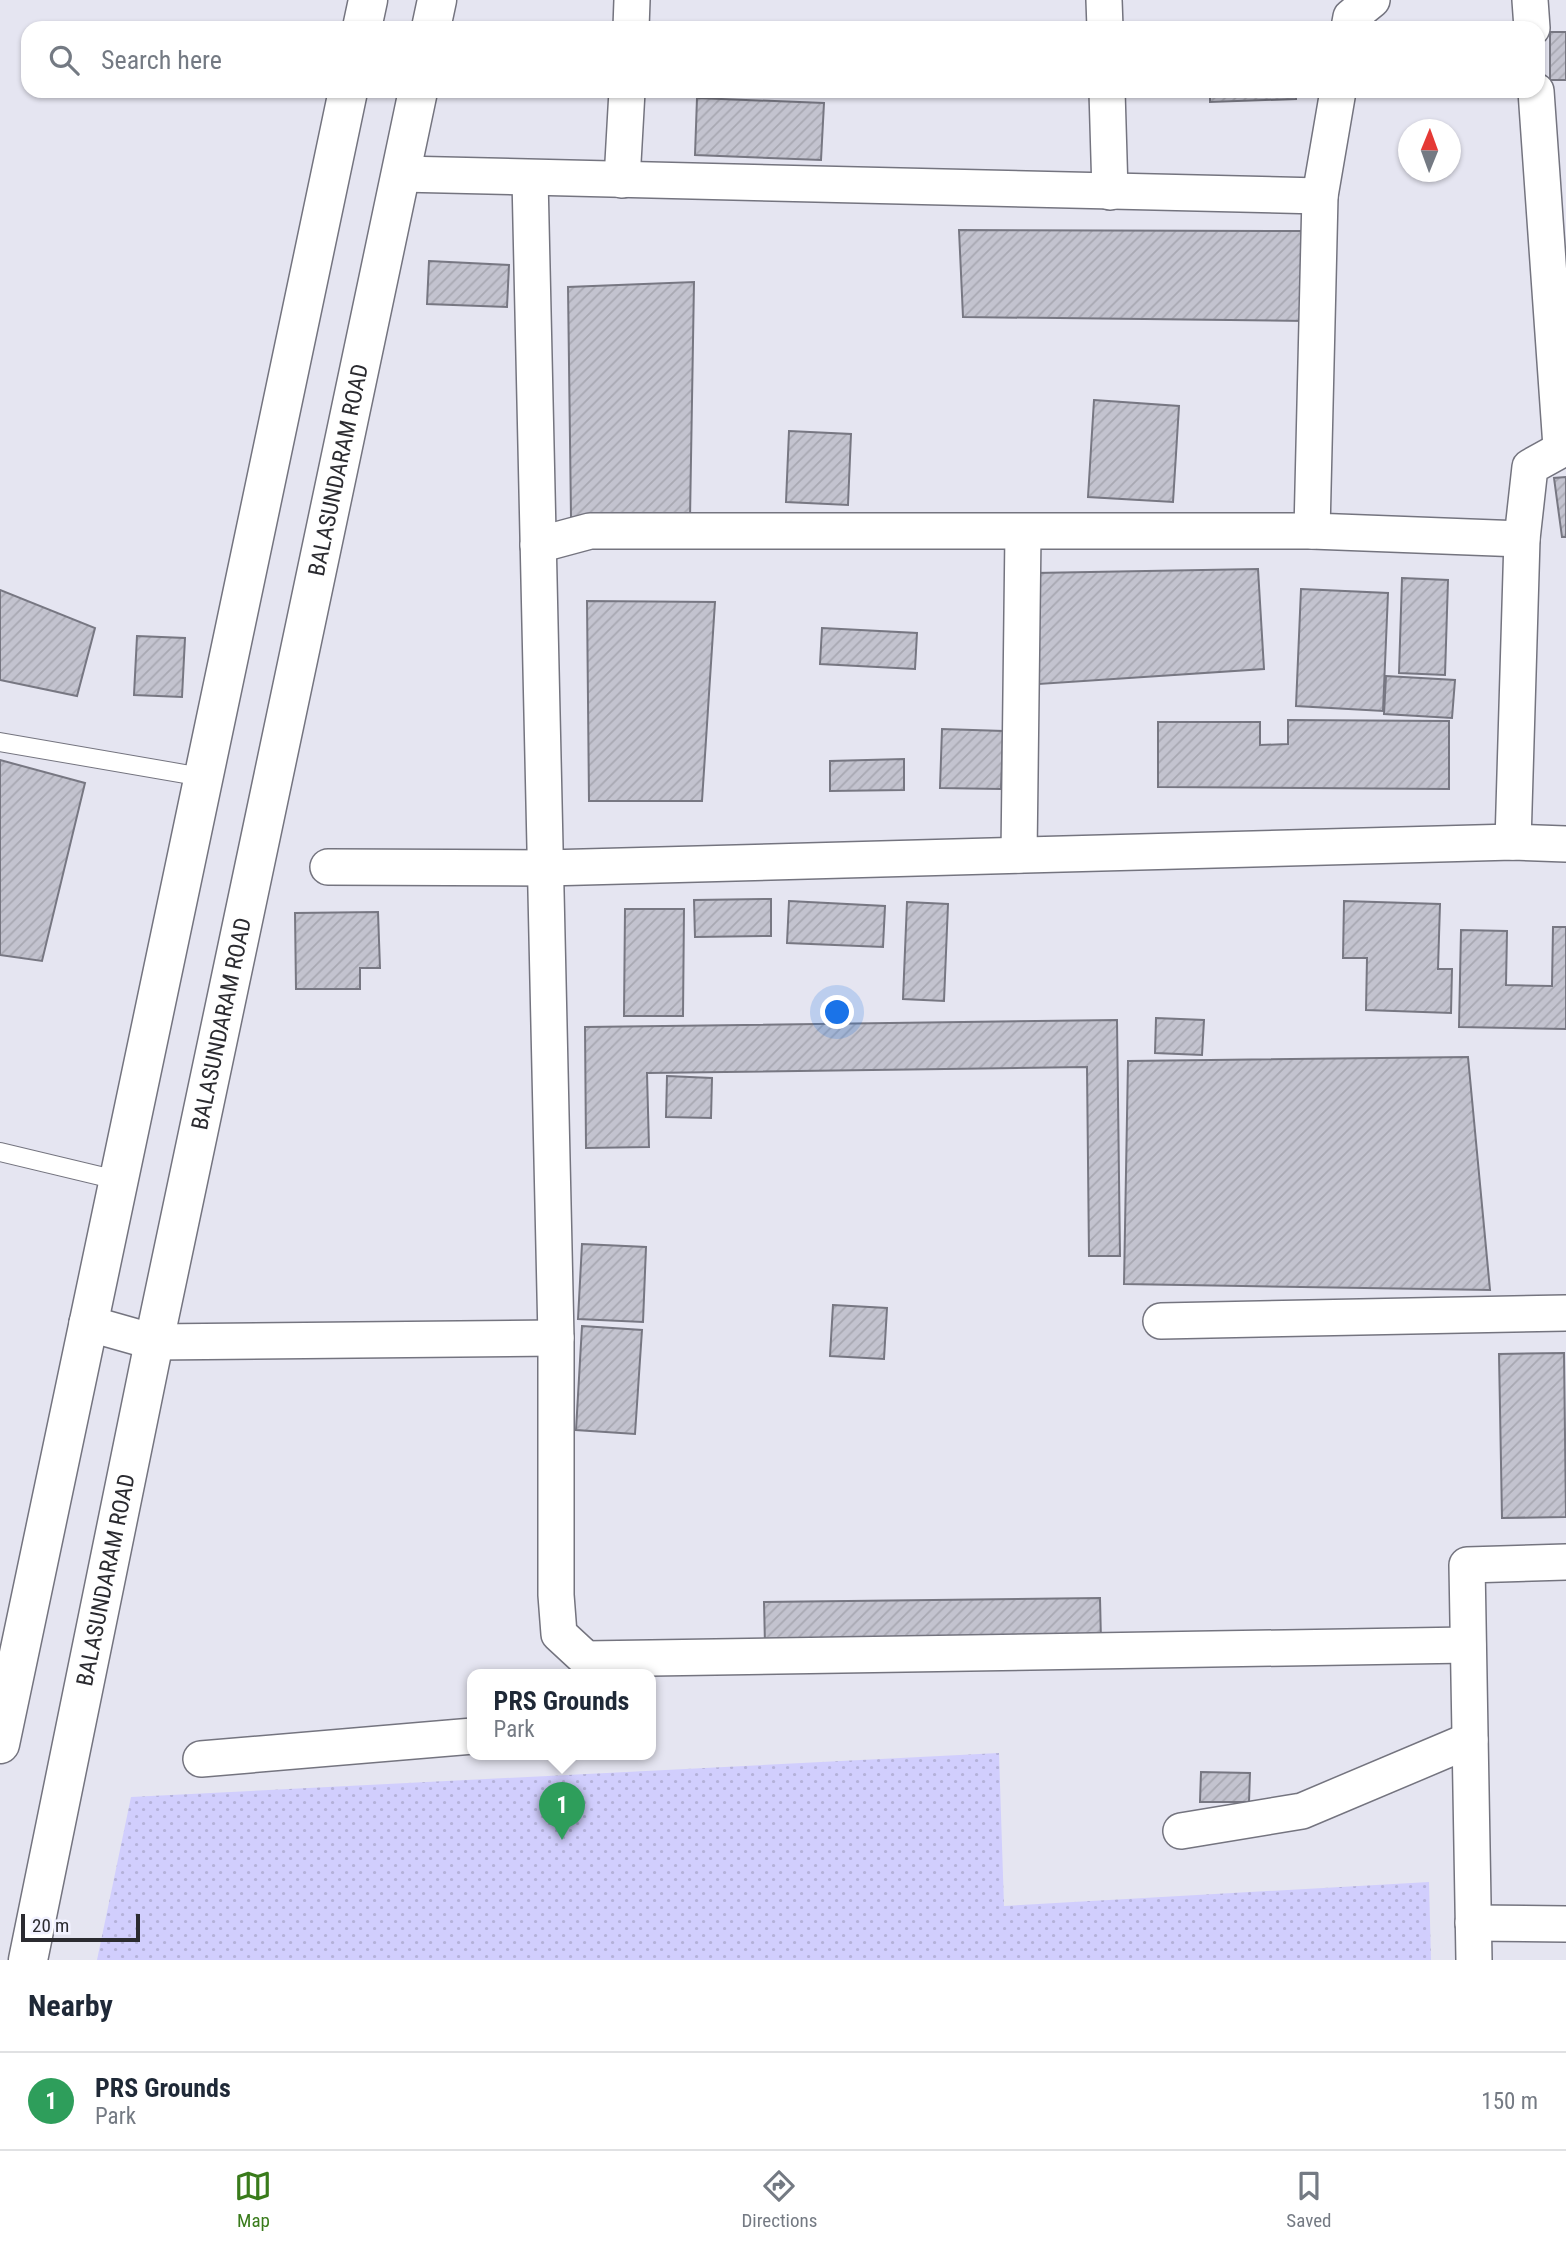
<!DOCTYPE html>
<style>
body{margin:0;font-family:"Roboto Condensed",sans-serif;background:#f2f2f3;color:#1f2937}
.compass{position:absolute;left:1398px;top:119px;width:63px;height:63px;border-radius:50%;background:#fff;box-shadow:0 2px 5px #0004;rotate:1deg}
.scale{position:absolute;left:21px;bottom:18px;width:119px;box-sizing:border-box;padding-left:7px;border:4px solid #2b2b30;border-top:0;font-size:19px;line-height:24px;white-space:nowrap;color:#2b2b30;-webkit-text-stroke:5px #f2f2ff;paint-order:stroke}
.you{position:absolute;left:838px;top:1013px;width:24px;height:24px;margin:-18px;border:5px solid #fff;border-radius:50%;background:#1a73e8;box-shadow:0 0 0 10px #1a73e833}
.badge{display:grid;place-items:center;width:46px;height:46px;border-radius:50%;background:#397b1b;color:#fff;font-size:23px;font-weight:700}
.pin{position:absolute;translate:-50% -58px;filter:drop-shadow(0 2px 4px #0008)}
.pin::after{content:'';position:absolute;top:37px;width:24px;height:21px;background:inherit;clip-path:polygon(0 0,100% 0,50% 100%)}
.popup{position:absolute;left:467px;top:1669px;width:189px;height:91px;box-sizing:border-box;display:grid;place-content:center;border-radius:14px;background:#fff;filter:drop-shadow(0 2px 5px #0005);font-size:23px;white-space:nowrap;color:#747a83}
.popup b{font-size:26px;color:#1f2937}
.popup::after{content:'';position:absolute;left:50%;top:100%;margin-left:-14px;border:14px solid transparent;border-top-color:#fff}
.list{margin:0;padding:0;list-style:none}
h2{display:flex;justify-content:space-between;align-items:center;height:91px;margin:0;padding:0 28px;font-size:30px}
h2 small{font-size:23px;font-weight:400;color:#747a83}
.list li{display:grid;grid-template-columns:46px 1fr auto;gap:21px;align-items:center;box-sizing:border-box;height:98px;padding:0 28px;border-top:2px solid #e0e1e3}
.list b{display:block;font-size:26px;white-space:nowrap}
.list p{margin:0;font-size:23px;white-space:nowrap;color:#747a83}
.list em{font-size:23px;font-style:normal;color:#747a83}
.icon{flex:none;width:38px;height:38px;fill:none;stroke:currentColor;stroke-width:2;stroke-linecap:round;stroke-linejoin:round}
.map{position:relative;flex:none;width:1566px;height:1960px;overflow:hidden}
.search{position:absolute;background:#fff;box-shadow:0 2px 5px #0004;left:21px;right:21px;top:21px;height:77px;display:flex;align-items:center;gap:18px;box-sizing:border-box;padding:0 24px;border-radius:21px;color:#747a83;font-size:26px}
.sheet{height:189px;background:#fff}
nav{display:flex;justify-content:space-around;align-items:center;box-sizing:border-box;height:98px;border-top:2px solid #e0e1e3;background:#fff;font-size:19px;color:#747a83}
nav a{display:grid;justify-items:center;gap:4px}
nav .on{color:#397b1b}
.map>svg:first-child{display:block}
.grass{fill:url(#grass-dots)}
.building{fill:url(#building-hatch);stroke:#777782;stroke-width:2}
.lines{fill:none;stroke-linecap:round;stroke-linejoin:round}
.service-casing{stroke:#74747f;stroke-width:20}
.minor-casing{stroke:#74747f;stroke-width:38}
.secondary-casing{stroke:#74747f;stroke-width:41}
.service{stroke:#fff;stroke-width:18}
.minor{stroke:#fff;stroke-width:35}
.secondary{stroke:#fff;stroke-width:38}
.labels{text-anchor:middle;stroke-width:7;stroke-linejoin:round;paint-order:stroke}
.street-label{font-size:23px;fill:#2b2b30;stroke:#f2f2ff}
</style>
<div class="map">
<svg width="1566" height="1960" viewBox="0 0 1566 1960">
<defs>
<pattern id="grass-dots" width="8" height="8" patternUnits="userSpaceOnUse" patternTransform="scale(1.75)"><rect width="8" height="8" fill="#d1cefd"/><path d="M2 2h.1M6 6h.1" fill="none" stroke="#b4b1d9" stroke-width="1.8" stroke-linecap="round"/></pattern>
<pattern id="building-hatch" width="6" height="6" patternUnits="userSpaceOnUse" patternTransform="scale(1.75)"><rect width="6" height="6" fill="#c3c3cf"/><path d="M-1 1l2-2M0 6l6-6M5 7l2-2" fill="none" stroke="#a8a8b2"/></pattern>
</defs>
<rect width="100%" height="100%" fill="#e5e5f1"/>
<!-- grass -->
<polygon class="grass" points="999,1753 1004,1906 1429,1882 1431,1960 97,1960 131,1797"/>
<!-- building -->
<g class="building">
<rect x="1550" y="32" width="16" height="48"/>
<polygon points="1210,91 1296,91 1296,99 1210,102"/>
<polygon points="697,98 824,103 821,160 695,155"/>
<polygon points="959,230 1310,231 1306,321 963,317"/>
<polygon points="429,261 509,265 507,307 427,304"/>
<polygon points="694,282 690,519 571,517 568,287"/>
<polygon points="1094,400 1179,406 1173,502 1088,497"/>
<polygon points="789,431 851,434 848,505 786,502"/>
<polygon points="1566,477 1566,537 1562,537 1554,478"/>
<polygon points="1258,569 1264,669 1039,684 1035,573"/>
<polygon points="1402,578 1448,580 1445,675 1399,673"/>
<polygon points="1301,589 1388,593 1383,711 1296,706"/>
<polygon points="0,590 95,628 77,696 0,680"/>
<polygon points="587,601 715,602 702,801 589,801"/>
<polygon points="822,628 917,633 915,669 820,664"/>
<polygon points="137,636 185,638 182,697 134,695"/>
<polygon points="1386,676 1455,680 1452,718 1384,714"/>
<polygon points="1288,720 1449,721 1449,789 1158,787 1158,722 1260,722 1260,745 1288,744"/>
<polygon points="942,729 1003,731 1001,789 940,788"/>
<polygon points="904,759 904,790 830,791 830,761"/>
<polygon points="0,760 85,783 42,961 0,955"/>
<polygon points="771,899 771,936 695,937 694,900"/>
<polygon points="789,901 885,906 883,947 787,943"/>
<polygon points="1344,901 1440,904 1438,969 1452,969 1451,1013 1366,1010 1367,958 1343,958"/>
<polygon points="907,902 948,904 944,1001 903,999"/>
<polygon points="625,909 684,909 683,1016 624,1016"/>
<polygon points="378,912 380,968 360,968 360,989 296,989 295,913"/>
<polygon points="1553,927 1566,927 1566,1029 1459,1027 1461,930 1507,931 1506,985 1552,986"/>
<polygon points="1156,1018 1204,1020 1202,1055 1155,1053"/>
<polygon points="1117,1020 1120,1256 1089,1256 1087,1067 647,1073 649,1147 586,1148 585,1027"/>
<polygon points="1468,1057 1490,1290 1124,1284 1128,1061"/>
<polygon points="667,1076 712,1078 711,1118 666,1117"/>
<polygon points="582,1244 646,1247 643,1322 578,1319"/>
<polygon points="833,1305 887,1308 884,1359 830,1356"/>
<polygon points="582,1326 642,1330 635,1434 576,1430"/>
<polygon points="1564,1353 1566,1517 1502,1518 1499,1354"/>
<polygon points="1100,1598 1101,1641 765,1645 764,1602"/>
<polygon points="1201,1772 1250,1773 1249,1802 1200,1802"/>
</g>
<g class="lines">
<!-- service casing -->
<g class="service-casing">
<g id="service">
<polyline points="0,742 202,777"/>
<polyline points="0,1152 117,1180"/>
</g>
</g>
<!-- minor casing -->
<g class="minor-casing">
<g id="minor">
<polyline points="1104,0 1105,28"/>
<polyline points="1530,0 1532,28"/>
<polyline points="631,28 632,0"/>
<polyline points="1349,28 1351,17 1372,0"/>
<polyline points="1107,91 1110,192"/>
<polyline points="1536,91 1561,447"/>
<polyline points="401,174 1320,196 1338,91"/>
<polyline points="530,178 556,1338 556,1595 559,1634 586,1659 1468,1645"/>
<polyline points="622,180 627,91"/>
<polyline points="1320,196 1312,531 1522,539"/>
<polyline points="538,545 590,531 1312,531"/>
<polyline points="1513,842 1522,539 1530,467 1566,447"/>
<polyline points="1019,855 1023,533"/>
<polyline points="328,867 546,868 1513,842 1566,844"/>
<polyline points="1161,1321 1566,1313"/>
<polyline points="87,1323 154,1342 556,1338"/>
<polyline points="201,1759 473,1736"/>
<polyline points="1181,1831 1302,1811 1470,1740"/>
<polyline points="1473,1923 1566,1924"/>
<polyline points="1474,1960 1467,1565 1566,1562"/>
</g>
</g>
<!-- secondary casing -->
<g class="secondary-casing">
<g id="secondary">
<polyline points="362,28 368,0"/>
<polyline points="431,28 437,0"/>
<polyline points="0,1744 348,91"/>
<path id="s1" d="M28,1960L154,1342L418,91"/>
</g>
</g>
<!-- service -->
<use href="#service" class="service"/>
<!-- minor -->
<use href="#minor" class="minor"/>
<!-- secondary -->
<use href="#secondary" class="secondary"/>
</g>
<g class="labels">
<!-- street labels -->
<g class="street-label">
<text dy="8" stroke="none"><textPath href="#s1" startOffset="1522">BALASUNDARAM ROAD</textPath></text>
<text dy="8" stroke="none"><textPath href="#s1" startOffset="956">BALASUNDARAM ROAD</textPath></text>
<text dy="8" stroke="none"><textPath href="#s1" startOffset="388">BALASUNDARAM ROAD</textPath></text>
</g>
</g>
</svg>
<svg class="compass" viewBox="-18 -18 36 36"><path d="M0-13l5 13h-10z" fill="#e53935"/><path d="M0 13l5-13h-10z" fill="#747a83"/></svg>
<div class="scale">20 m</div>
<div class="you"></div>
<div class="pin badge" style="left:562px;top:1840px;background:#2e9e5b">1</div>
<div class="popup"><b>PRS Grounds</b>Park</div>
<div class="search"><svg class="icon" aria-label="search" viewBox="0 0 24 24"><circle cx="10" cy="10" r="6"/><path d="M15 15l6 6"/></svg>Search here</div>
</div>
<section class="sheet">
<h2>Nearby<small></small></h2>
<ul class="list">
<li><span class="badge" style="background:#2e9e5b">1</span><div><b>PRS Grounds</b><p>Park</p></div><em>150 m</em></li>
</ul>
</section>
<nav>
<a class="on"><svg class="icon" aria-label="map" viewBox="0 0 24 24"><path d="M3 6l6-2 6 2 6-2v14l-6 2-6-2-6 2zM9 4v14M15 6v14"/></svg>Map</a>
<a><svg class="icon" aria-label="directions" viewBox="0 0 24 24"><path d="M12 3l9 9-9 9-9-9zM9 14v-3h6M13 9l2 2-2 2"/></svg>Directions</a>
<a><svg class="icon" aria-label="saved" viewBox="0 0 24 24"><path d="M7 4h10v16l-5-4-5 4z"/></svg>Saved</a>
</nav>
